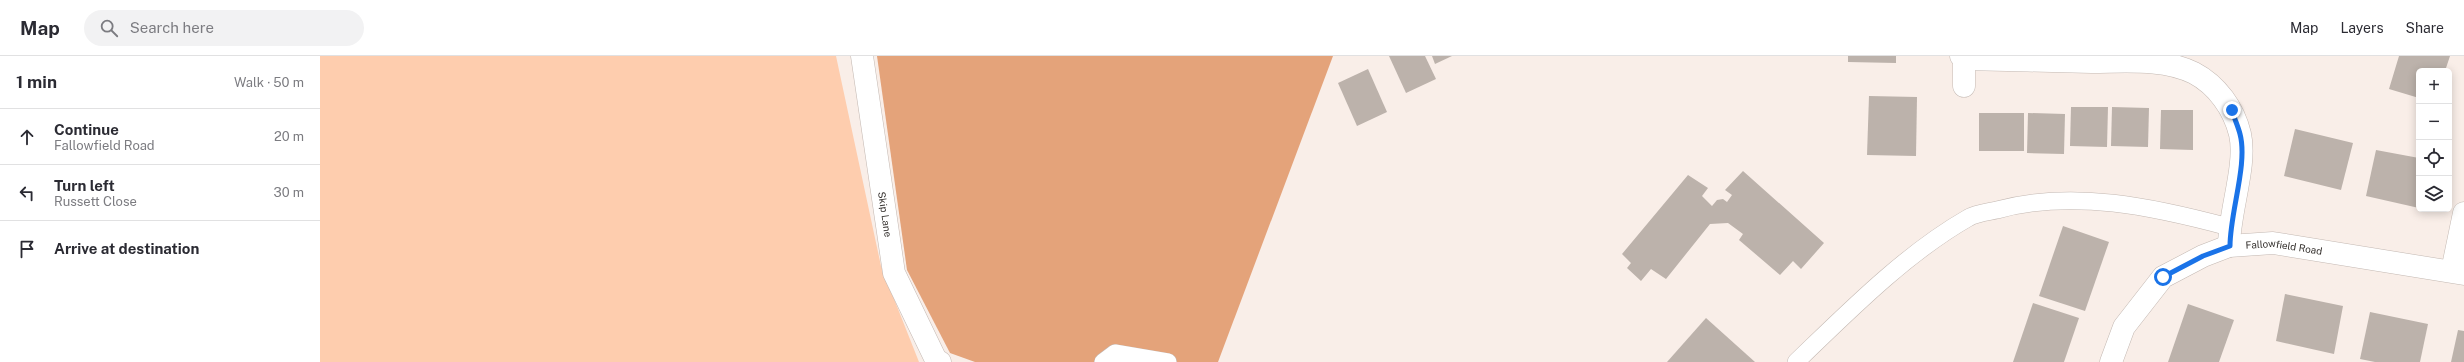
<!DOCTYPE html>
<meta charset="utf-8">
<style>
body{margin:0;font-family:"Public Sans",sans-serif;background:#f2f2f3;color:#2b2b33}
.controls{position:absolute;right:12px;top:12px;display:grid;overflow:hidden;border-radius:6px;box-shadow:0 2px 10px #0003}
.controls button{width:36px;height:36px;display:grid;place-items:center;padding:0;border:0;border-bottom:1px solid #e1e1e2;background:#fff;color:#2b2b33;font:20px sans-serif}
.stop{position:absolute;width:12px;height:12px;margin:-9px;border:3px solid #1a73e8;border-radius:50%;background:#fff}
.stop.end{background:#1a73e8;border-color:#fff;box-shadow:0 1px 4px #0008}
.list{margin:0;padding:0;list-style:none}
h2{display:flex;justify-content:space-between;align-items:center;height:52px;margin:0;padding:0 16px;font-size:17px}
h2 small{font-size:13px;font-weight:400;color:#7c7c81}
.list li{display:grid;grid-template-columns:26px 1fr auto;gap:12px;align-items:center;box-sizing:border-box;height:56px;padding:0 16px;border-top:1px solid #e1e1e2}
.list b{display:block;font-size:15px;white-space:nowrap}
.list p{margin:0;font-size:13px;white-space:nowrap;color:#7c7c81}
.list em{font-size:13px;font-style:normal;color:#7c7c81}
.icon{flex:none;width:22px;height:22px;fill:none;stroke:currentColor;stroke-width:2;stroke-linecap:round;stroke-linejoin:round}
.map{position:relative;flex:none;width:2144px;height:306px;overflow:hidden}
header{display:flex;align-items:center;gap:24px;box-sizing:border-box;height:56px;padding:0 20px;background:#fff;border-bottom:1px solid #e1e1e2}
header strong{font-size:19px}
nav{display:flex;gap:22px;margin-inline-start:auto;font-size:14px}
.search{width:280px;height:36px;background:#f2f2f3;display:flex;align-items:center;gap:10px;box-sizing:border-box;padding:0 14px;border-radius:22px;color:#7c7c81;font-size:15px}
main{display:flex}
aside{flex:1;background:#fff}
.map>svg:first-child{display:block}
.green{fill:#fecdae}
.forest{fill:#e4a37a}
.building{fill:#bcb2ab}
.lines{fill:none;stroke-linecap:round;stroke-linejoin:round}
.service-casing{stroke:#c3b8b2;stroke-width:18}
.minor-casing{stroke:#c3b8b2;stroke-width:23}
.service{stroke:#fff;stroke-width:17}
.minor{stroke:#fff;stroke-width:22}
.route{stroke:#1a73e8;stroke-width:5}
.labels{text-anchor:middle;stroke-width:3;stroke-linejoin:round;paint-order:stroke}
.street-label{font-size:10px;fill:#36322f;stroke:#fefefe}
</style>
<header>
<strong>Map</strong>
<div class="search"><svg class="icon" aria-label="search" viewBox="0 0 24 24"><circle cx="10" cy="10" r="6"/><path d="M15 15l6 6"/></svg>Search here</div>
<nav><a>Map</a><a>Layers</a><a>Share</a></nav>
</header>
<main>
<aside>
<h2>1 min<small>Walk · 50 m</small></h2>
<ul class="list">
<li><svg class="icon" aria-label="ahead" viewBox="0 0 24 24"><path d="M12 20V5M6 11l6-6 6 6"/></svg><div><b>Continue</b><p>Fallowfield Road</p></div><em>20 m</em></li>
<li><svg class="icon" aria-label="left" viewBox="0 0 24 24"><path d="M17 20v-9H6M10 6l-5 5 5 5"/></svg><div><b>Turn left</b><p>Russett Close</p></div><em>30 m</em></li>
<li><svg class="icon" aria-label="arrive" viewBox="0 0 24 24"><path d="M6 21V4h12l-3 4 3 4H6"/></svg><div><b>Arrive at destination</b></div></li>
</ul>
</aside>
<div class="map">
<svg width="2144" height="306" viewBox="0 0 2144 306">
<rect width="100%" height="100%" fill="#f9eee8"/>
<!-- green -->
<polygon class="green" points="0,0 516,0 561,210 599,306 0,306"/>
<!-- forest -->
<polygon class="forest" points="557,0 1013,0 898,306 655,306 630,297 587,214"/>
<!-- building -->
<g class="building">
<polygon points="1069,0 1105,0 1116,23 1086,37"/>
<polygon points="1112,0 1132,0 1115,8"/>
<polygon points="1528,0 1576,0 1576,7 1528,6"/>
<polygon points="2079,0 2130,0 2125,15 2099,15 2099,42 2069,33"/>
<polygon points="1048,13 1067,56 1037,70 1018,27"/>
<polygon points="1549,40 1597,41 1596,100 1547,99"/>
<polygon points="1751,51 1788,51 1787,91 1750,90"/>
<polygon points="1792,51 1829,52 1828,91 1791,90"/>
<polygon points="1841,54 1873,54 1873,94 1840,93"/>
<rect x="1659" y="57" width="45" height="38"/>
<polygon points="1708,57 1745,58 1744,98 1707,97"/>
<polygon points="1975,73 2033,87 2021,134 1964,120"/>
<polygon points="2056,94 2099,102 2099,152 2046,140"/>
<polygon points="1423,115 1504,187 1481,213 1473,205 1460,219 1419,184 1423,178 1408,167 1390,168 1346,223 1331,213 1321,225 1307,212 1311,207 1302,198 1368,119 1388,132 1382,140 1392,150 1397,144 1403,143 1407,146 1412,139 1405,134"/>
<polygon points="1743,170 1789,186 1765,255 1719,240"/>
<polygon points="1965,238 2023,250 2014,298 1956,285"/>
<polygon points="1713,247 1759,262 1744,306 1693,306"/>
<polygon points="1868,248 1914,264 1899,306 1848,306"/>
<polygon points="2050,256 2108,268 2100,306 2055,306 2040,303"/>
<polygon points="1386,262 1435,306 1347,306"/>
<polygon points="2138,274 2144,275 2144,306 2131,306"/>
</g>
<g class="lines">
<!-- service casing -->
<g class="service-casing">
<g id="service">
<polyline points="783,306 795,297 848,306"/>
<path d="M1476,306C1528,256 1585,198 1648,162C1656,157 1668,156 1677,154C1753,133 1834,151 1909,171"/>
</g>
</g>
<!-- minor casing -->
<g class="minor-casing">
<g id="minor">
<path id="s1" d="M542,0L574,217L616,304L620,306"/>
<polyline points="1641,0 1644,3 1644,30"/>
<path d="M1644,3C1687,4 1729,5 1772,6C1805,6 1844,2 1874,17C1897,29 1914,53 1920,78C1927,109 1909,156 1909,190"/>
<polyline points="2132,215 2144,157"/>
<path id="s2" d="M1791,306L1804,271L1843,221L1883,200L1909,190L1953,187L2144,218"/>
</g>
</g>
<!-- service -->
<use href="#service" class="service"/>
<!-- minor -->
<use href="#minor" class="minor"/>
</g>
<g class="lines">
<!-- route -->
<path class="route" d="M1843,221L1883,200L1910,190C1910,156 1928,108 1920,78C1918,70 1914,62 1912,54"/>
</g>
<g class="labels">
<!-- street labels -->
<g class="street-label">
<text dy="4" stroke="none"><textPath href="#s1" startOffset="160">Skip Lane</textPath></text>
<text dy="4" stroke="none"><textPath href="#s2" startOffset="229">Fallowfield Road</textPath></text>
</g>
</g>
</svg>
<div class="controls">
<button>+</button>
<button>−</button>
<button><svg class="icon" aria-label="locate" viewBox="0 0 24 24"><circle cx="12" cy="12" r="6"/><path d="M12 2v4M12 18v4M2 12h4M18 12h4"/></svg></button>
<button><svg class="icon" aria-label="layers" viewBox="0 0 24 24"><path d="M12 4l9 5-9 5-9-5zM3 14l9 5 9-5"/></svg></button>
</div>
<div class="stop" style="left:1843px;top:221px"></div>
<div class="stop end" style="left:1912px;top:54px"></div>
</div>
</main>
